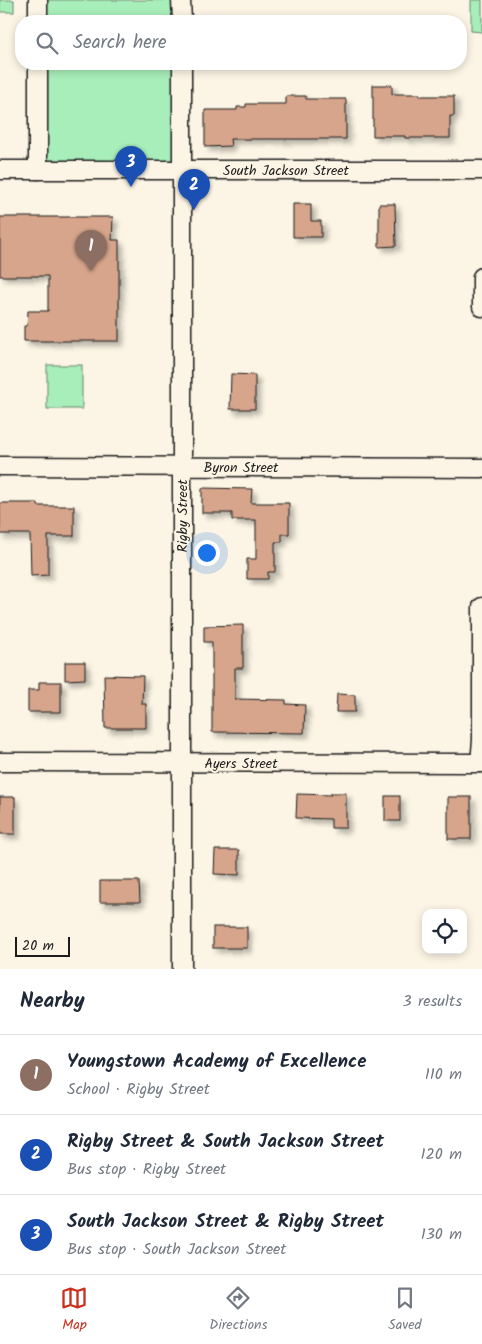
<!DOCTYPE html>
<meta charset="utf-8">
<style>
body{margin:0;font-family:Kalam,sans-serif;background:#f2f2f3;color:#1f2937}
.controls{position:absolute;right:15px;bottom:15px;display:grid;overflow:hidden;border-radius:10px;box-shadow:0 2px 8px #0003}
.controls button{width:45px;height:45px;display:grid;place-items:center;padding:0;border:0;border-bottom:1px solid #e0e1e3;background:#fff;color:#1f2937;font:25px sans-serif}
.scale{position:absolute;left:15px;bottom:12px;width:55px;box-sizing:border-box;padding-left:5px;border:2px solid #1c1c1c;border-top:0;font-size:14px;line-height:18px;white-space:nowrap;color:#1c1c1c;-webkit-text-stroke:4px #fcf5e5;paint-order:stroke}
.you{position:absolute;left:206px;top:552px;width:18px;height:18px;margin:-12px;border:4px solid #fff;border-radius:50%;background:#1a73e8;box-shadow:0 0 0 8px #1a73e833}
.badge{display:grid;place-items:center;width:32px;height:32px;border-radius:50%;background:#c8321e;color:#fff;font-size:16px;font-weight:700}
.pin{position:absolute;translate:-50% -41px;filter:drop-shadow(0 1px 2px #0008)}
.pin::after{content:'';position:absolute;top:26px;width:18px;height:15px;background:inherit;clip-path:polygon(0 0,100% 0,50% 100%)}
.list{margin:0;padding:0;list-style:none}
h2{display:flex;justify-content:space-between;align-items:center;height:65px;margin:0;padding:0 20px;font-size:21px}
h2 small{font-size:16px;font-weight:400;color:#747a83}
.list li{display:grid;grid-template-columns:32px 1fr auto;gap:15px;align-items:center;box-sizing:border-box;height:80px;padding:0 20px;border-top:1px solid #e0e1e3}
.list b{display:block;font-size:19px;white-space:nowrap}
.list p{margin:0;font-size:16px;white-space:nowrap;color:#747a83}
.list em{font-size:16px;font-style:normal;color:#747a83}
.icon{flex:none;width:28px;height:28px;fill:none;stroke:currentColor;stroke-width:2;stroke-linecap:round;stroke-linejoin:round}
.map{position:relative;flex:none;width:482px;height:969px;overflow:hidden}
.search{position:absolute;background:#fff;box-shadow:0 2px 8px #0003;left:15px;right:15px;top:15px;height:55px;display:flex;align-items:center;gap:12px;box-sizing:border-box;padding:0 18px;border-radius:20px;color:#747a83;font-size:19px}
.sheet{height:305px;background:#fff}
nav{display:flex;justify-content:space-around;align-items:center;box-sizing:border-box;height:70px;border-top:1px solid #e0e1e3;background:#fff;font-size:14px;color:#747a83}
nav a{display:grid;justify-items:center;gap:2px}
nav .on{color:#c8321e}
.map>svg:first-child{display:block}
.green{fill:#a8eeba;stroke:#62856b}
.building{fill:#d7a58b;stroke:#1c1c1c;filter:url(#shadow)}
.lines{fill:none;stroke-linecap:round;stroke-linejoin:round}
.minor-casing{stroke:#1c1c1c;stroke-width:21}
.minor{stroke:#fcf5e5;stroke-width:18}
.labels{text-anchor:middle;stroke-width:4;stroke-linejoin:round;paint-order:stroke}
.street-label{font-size:14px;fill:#1c1c1c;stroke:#fcf5e5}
</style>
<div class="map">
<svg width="482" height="969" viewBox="0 0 482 969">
<defs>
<filter id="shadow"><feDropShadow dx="4.5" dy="4.5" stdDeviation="2.5" flood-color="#0004"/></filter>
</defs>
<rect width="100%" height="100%" fill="#fcf5e5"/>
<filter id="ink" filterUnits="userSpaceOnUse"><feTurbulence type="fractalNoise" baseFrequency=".02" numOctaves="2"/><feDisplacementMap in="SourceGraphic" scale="10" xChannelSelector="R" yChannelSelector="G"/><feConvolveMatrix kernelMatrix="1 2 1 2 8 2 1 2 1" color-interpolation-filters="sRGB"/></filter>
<g filter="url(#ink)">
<!-- green -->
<g class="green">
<rect x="0" y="0" width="14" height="12"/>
<polygon points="38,0 181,0 182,21 38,21"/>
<polygon points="471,0 482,0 482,32 471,31"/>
<rect x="38" y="64" width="144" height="106"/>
<rect x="47" y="365" width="35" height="44"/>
</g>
<!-- building -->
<g class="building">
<polygon points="373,85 392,85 392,94 420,94 420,96 454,96 454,116 450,116 450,138 405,138 405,136 373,136"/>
<polygon points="286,96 306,96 306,99 346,99 346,139 230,139 231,146 205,147 205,110 237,110 237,107 246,107 246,104 286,104"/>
<polygon points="293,204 311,204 311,221 321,221 321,237 293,237"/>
<polygon points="379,204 395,204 396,246 379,247"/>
<polygon points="0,217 113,217 112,240 119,240 119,341 24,341 24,326 27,326 28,311 48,311 48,276 0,276"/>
<polygon points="231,374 255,375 255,409 230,409"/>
<polygon points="202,488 252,489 251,503 289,503 289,534 282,534 282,542 275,542 275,572 268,572 268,579 247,579 247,559 256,559 256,520 232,520 232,513 202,513"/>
<polygon points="0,503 38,503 38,506 74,506 74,536 48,536 48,575 31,576 30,534 0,534"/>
<polygon points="243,625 243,668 235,668 235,699 286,700 286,704 305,705 304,733 212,732 212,642 204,642 204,626"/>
<polygon points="65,662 85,662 85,679 65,680"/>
<polygon points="104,675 143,676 142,704 146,704 146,728 105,728"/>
<polygon points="39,682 61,682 61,712 28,712 28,690 39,690"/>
<polygon points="337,694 355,695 355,712 336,712"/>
<polygon points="331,793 346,793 346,828 331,828 331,819 296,818 297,794 331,795"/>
<rect x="385" y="796" width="15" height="25"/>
<rect x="0" y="797" width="15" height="37"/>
<rect x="448" y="797" width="23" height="42"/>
<polygon points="215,850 239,850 239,875 214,874"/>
<polygon points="100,881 139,881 140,902 100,902"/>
<rect x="213" y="927" width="34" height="21"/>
</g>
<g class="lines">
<!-- minor casing -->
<g class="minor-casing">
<g id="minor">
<polyline points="181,0 182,21"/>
<polyline points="38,21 38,0"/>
<polyline points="0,170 482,170"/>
<polyline points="38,170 38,64"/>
<polyline points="482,277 482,307"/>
<polyline points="0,466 482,468"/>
<polyline points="0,762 482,763"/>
<polyline points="480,763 482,740 482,607"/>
<polyline points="182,969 182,64"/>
</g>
</g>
<!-- minor -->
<use href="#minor" class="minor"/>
</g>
</g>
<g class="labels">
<!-- street labels -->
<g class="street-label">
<text x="286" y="175">South Jackson Street</text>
<text x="241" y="472">Byron Street</text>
<text transform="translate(182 516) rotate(-90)" y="5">Rigby Street</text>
<text x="241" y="768">Ayers Street</text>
</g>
</g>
</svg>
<div class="controls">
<button><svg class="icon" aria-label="locate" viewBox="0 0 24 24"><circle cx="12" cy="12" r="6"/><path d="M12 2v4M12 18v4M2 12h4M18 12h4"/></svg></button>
</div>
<div class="scale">20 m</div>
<div class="you"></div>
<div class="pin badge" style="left:91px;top:271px;background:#8d6e63">1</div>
<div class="pin badge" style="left:194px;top:210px;background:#1a4fb4">2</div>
<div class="pin badge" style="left:131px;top:187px;background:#1a4fb4">3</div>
<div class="search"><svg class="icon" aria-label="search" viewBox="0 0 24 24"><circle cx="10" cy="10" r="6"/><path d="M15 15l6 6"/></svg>Search here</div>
</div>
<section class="sheet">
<h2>Nearby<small>3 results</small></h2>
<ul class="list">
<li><span class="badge" style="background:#8d6e63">1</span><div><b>Youngstown Academy of Excellence</b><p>School · Rigby Street</p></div><em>110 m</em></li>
<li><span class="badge" style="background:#1a4fb4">2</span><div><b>Rigby Street &amp; South Jackson Street</b><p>Bus stop · Rigby Street</p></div><em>120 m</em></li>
<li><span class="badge" style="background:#1a4fb4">3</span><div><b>South Jackson Street &amp; Rigby Street</b><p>Bus stop · South Jackson Street</p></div><em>130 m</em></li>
</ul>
</section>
<nav>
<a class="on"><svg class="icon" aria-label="map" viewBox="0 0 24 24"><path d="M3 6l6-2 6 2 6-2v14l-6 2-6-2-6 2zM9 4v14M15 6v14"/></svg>Map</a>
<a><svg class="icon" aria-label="directions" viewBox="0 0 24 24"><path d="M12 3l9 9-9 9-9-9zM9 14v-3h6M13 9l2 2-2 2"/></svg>Directions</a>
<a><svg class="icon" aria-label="saved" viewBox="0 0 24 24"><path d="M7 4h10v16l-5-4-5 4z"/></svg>Saved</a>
</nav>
